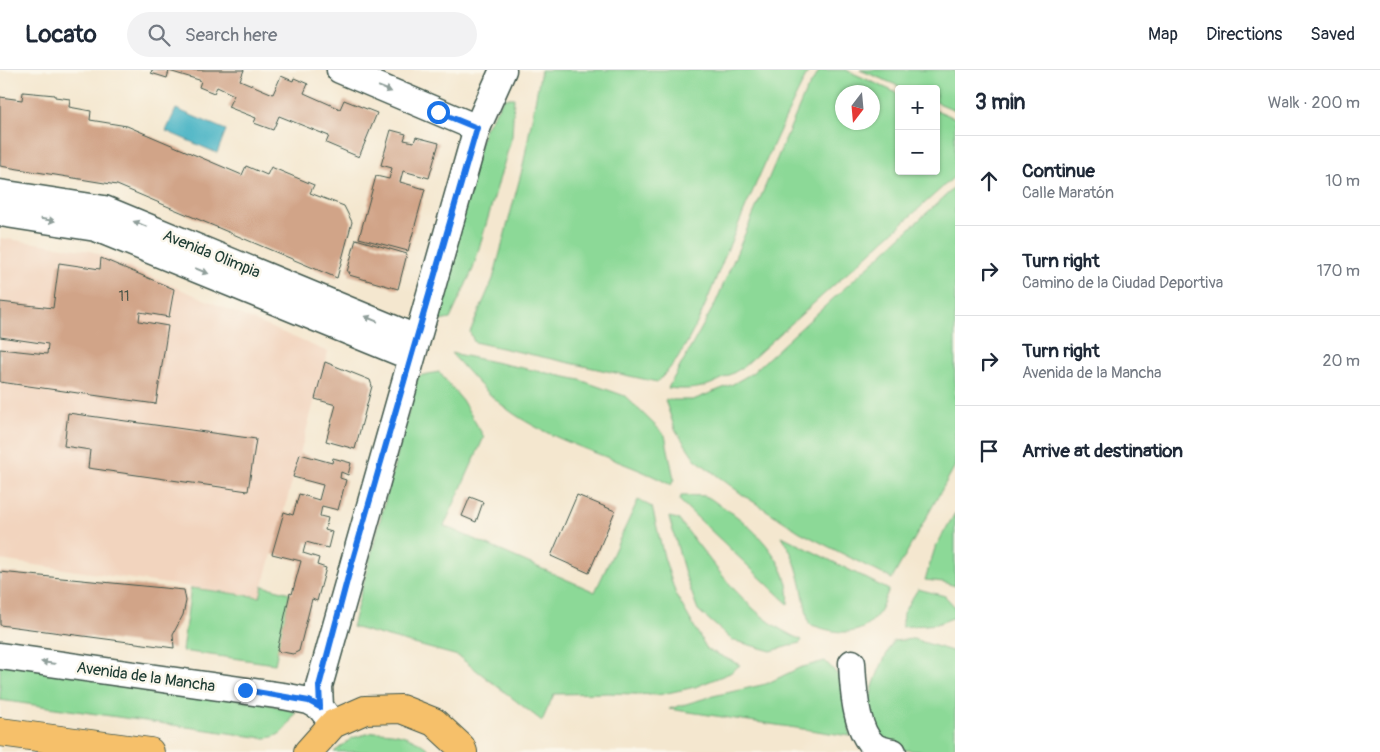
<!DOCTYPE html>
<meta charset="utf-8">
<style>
body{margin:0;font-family:Pangolin,sans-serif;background:#f2f2f3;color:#1f2937}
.controls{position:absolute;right:15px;top:15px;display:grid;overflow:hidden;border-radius:5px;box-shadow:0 1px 4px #0004}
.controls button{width:45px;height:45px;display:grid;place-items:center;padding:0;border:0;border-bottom:1px solid #e0e1e3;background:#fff;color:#1f2937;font:25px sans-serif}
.compass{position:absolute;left:835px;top:15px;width:45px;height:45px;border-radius:50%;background:#fff;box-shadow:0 1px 4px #0004;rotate:196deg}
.stop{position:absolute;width:15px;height:15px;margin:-11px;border:4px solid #1a73e8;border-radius:50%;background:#fff}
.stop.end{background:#1a73e8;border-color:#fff;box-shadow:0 1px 5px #0008}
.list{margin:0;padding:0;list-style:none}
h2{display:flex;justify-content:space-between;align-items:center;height:65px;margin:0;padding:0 20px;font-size:21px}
h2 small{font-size:16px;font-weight:400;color:#747a83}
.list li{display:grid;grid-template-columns:32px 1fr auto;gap:15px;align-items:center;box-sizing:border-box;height:90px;padding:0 20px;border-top:1px solid #e0e1e3}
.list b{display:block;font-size:19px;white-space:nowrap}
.list p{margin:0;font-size:16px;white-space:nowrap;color:#747a83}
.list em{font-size:16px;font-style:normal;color:#747a83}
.icon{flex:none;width:28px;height:28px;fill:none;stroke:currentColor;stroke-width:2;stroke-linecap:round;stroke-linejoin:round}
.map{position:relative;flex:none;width:955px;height:682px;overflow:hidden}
header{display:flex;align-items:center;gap:30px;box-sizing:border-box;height:70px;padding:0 25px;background:#fff;border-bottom:1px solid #e0e1e3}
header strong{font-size:24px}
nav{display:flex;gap:28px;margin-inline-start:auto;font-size:18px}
.search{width:350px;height:45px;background:#f2f2f3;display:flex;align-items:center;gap:12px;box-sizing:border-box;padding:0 18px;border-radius:28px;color:#747a83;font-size:19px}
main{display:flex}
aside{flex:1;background:#fff}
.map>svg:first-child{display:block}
.built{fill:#f2d4be}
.green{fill:#8cd997;stroke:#568b66;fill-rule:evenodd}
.water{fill:#47b3c4;stroke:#33787c}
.building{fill:#d1a488}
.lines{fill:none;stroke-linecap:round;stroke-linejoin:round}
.street-casing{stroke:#3f564b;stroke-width:29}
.primary-casing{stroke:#3f564b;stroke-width:30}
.street{stroke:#fff;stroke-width:26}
.primary{stroke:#f6c06b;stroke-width:28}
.oneway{fill:#8f9e9a}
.route{stroke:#1a73e8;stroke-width:6}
.labels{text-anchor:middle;stroke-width:5;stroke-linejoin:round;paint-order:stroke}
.number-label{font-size:14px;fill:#4c5749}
.street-label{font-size:16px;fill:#1f3d34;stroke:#fbf7ec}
</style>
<header>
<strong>Locato</strong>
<div class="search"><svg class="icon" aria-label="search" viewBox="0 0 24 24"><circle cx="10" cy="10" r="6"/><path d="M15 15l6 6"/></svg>Search here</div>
<nav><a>Map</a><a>Directions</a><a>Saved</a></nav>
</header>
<main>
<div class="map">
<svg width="955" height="682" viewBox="0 0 955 682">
<rect width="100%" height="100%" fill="#fbf7ec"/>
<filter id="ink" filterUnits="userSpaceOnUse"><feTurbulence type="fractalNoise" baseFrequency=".02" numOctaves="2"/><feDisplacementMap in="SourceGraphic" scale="10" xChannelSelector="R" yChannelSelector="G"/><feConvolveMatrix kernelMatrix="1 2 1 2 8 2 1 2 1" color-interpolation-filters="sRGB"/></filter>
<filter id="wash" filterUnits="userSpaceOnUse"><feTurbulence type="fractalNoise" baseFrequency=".0096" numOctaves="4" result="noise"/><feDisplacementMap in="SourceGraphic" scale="20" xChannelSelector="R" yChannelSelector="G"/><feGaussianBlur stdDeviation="1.12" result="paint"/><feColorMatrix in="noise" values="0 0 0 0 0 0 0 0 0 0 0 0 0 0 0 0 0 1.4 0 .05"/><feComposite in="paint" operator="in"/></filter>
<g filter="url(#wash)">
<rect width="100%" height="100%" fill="#f4e7cf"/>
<!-- built -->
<polygon class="built" points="0,168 91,181 328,282 260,527 0,490"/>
<!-- green -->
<g class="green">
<path d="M541,0H809C779,59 753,120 727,181C710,222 691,281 657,312L474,272L470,262L493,209L523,96Z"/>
<path d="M820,0H846L899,24V101H936V40L955,48V106L742,298C713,314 702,322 668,318L715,234L805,23ZM842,22H872V52H842Z"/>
<polygon points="860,0 955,0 955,40 936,32 936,19 906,19"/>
<polygon points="504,28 514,28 512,66 473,199 450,249 439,251 438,229 484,60"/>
<polygon points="955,117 955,396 892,509 800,462 743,425 695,389 675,359 665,330 693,330 733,314 752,303"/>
<path d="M451,283L580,310L625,326L665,365L674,409L671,415C620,388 562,376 514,344C490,328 470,304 451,283Z"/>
<polygon points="439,302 462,330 484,367 444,456 595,522 638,430 652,437 664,487 676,525 707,579 740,595 730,603 695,617 658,625 609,623 554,624 542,651 458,586 352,557 418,306"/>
<path d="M681,426C688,426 698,425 705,426C709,427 714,431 718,434C749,451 794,495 788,534L680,431Z"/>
<polygon points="955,443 955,516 943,512 925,510 935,478"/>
<path d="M669,447L678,449C713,492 748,549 802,570L800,573L771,581L732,570L698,540L686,507Z"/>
<path d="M782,466L889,520C884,529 881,542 874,549C857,569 831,562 809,554C802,521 800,495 782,466Z"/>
<polygon points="263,516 290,523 275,594 182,581 191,518 260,527"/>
<polygon points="918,519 945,526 955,537 955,547 937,554 902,557 903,543"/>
<path d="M913,569L955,582V682C936,682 912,682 893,678C889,676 885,671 881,668C854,642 880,599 893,571Z"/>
<path d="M825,591C854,620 848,628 850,666L669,639L713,626L766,614L799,598Z"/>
<path d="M0,592L244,627L296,642C286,657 283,668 263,668L0,630Z"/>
<path d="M374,662C398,662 413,666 432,682H334L352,668Z"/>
</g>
<!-- water -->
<polygon class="water" points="176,39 226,60 217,83 166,61"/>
<g id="blocks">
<!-- building -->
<g class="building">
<polygon points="152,0 244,0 240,10 273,24 281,6 293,11 294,8 308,14 304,23 340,39 344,30 377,43 359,87 326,73 329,66 279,46 273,60 254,53 256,48 228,37 234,25 217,17 214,23 199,17 201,11 199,10 169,1 167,8 151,3"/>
<polygon points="23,22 55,25 55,27 70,29 69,37 91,41 90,50 127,56 242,105 246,96 267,105 271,97 314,115 310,123 344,136 352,152 337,208 117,115 0,96 0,27 22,30"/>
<polygon points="391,60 406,64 404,70 414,72 416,67 439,73 429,108 403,101 400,112 425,119 408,181 359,168 376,106 389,109 392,98 381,95"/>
<polygon points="356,169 407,184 398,219 349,205 350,202 347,202"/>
<polygon points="101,188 174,219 169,247 140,242 139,251 168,256 156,334 0,312 0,279 47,284 48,274 0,267 0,232 53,238 59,193 100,199"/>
<polygon points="325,292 370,310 372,316 355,379 326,371 336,335 315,329"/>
<polygon points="68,343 256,369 248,421 88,398 90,380 64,376"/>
<polygon points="300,384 332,393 333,388 351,393 348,405 341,402 340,408 346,410 338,440 322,436 320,446 328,448 325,460 332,462 328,478 306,472 303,483 319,488 317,495 326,498 317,531 312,529 299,581 293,584 277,581 290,523 292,524 301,491 272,484 284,442 293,445 299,424 319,430 323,415 293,407"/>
<polygon points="577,425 615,441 589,503 551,486"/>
<polygon points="470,427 483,432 476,452 462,446"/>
<polygon points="0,502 184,520 186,531 183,545 173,564 174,578 0,555"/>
</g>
</g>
</g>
<g filter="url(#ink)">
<use href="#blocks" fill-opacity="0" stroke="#3f564b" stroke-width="1"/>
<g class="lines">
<!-- street casing -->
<g class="street-casing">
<g id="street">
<polyline points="340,0 477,58"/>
<polyline points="0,123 104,139 416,268"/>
<polyline points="0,143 96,158 411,287"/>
<polyline points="0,586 283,626 309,631 320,637"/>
<path d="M852,593C853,615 855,661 874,676C878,679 887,681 893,682"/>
<polyline points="333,654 320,637 319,616 477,58 503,0"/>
</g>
</g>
<!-- primary casing -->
<g class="primary-casing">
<g id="primary">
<polyline points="0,662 150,682"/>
<polyline points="308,682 333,654 365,640 401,639 434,652 461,677 463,682"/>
</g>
</g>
<!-- street -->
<use href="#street" class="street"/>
<!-- primary -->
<use href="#primary" class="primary"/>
</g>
<!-- one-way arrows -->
<defs><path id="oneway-solid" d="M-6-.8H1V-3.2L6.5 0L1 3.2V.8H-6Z" transform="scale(1.25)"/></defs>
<g class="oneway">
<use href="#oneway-solid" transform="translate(385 19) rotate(23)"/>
<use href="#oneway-solid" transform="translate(48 150) rotate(9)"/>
<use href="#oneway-solid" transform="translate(140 154) rotate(-158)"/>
<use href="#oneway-solid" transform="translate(202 201) rotate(22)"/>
<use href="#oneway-solid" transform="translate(371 249) rotate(-158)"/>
<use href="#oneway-solid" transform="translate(48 593) rotate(-172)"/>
</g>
</g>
<g class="lines" filter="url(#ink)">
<!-- route -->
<polyline class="route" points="245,620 309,631 320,637 319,616 349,503 477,58 438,42"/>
</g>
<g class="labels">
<!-- number labels -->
<g class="number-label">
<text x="124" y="231">11</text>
</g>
<!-- street labels -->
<g class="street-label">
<text transform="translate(212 183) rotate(22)" y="6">Avenida Olimpia</text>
<text transform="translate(146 606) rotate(8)" y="6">Avenida de la Mancha</text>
</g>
</g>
</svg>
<div class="controls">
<button>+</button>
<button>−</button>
</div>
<svg class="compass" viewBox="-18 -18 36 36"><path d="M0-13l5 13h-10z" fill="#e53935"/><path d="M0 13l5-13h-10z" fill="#747a83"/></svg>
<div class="stop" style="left:438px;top:42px"></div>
<div class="stop end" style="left:245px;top:620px"></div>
</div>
<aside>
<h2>3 min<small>Walk · 200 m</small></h2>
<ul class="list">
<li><svg class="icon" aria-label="ahead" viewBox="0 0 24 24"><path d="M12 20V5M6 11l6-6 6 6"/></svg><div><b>Continue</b><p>Calle Maratón</p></div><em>10 m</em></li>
<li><svg class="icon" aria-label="right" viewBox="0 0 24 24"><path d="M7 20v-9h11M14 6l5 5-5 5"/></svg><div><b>Turn right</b><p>Camino de la Ciudad Deportiva</p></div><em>170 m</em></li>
<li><svg class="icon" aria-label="right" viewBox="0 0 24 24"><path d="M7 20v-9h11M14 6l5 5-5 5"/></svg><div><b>Turn right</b><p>Avenida de la Mancha</p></div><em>20 m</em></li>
<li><svg class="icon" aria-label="arrive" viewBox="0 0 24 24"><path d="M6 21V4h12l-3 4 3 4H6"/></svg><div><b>Arrive at destination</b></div></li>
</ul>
</aside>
</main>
